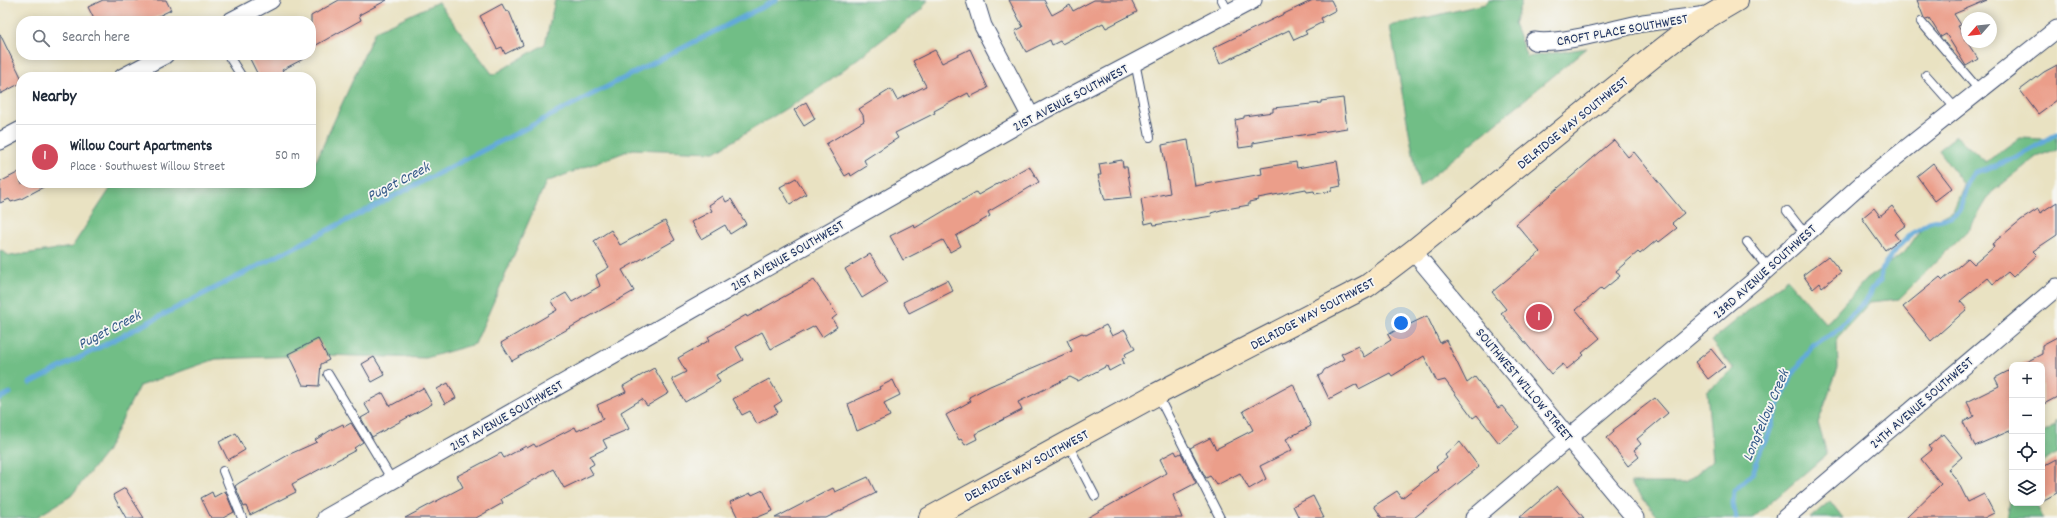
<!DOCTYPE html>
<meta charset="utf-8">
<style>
body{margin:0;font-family:Dekko,sans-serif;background:#f6f6f7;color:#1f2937}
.controls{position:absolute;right:12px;bottom:12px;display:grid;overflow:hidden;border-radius:8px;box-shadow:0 2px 10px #0003}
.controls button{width:36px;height:36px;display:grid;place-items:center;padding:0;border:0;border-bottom:1px solid #e0e1e3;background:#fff;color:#1f2937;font:20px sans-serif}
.compass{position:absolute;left:1961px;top:12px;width:36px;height:36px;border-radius:50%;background:#fff;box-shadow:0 2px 10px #0003;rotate:242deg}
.you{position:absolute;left:1401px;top:323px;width:14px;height:14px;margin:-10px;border:3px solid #fff;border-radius:50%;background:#1a73e8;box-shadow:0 0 0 6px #1a73e833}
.badge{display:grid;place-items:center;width:26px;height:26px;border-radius:50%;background:#d1495b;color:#fff;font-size:13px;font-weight:700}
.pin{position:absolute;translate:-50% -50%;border:2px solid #fff;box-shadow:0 1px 4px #0006}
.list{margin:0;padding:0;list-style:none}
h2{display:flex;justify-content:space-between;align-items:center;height:52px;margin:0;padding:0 16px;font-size:17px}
h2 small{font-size:13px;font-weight:400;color:#747a83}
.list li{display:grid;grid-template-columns:26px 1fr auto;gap:12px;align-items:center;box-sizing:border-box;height:64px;padding:0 16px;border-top:1px solid #e0e1e3}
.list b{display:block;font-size:15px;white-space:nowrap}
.list p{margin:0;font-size:13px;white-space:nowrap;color:#747a83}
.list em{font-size:13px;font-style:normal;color:#747a83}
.icon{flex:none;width:22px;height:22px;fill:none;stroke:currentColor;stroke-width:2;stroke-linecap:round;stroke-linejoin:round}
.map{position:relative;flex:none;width:2057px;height:518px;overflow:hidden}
.search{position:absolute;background:#fff;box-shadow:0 2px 10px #0003;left:16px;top:16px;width:300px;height:44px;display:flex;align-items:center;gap:10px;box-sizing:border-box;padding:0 14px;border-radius:16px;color:#747a83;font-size:15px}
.panel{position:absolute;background:#fff;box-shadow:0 2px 10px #0003;left:16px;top:72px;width:300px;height:116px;border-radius:16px}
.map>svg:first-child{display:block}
.forest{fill:#71be86;stroke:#467672}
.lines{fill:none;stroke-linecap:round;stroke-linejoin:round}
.stream{stroke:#63aad9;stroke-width:5}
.building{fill:#eb9e8a}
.service-casing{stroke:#3a4a6d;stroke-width:10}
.minor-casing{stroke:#3a4a6d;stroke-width:19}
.secondary-casing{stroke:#3a4a6d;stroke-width:24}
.service{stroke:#fff;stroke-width:8}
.minor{stroke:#fff;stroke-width:17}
.secondary{stroke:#f9e7c3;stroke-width:22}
.labels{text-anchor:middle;stroke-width:3.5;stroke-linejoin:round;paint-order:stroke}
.street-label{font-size:14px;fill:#1b2f5e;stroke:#f6f6f2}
.water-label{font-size:15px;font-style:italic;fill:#345a89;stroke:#f6f6f2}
</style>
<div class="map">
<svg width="2057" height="518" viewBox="0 0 2057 518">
<rect width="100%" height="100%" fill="#f6f6f2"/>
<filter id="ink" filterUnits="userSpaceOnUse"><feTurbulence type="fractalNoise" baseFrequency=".025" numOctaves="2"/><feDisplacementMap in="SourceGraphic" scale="8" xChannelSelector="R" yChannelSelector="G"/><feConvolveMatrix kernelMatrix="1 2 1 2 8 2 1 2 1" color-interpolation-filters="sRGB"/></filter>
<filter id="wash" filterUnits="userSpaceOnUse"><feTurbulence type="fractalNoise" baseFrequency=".012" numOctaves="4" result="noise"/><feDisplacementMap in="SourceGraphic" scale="16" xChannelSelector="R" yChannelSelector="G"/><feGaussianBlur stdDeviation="0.9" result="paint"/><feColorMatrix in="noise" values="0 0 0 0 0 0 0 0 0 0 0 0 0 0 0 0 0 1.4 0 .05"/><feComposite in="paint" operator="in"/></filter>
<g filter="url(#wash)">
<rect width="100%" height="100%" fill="#e9e2c2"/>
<!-- forest -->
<g class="forest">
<polygon points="555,0 928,0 921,10 818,89 715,152 633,149 546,182 475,344 426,358 322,355 216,359 139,386 106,452 71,496 35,518 0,518 0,250 10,256 72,247 114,183 311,183 311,162 316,161 375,31 438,2 493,75 545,44"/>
<polygon points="1489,0 1522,0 1514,24 1527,57 1587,48 1419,187 1390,26 1485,4"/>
<polygon points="2057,133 2057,149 2036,157 1991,193 1970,228 1899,299 1870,302 1837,338 1838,368 1818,423 1827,454 1753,518 1659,518 1630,483 1685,483 1713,460 1707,391 1734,369 1711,341 1787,279 1826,324 1866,279 1905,252 1922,228 1953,211 1964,185 1938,150 1956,136 1986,162 2019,138 2045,139"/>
<polygon points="2057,420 2057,454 2042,462 2042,433 2055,426"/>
<polygon points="2012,492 2012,503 2036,503 2043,518 2007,518"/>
<polygon points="1830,501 1843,518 1810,518"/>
</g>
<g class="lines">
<!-- stream -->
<g class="stream">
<polyline points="30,383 776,0"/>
<polyline points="0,398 10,393"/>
<path d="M1736,518L1733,504L1734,491L1753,473L1761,448L1766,442L1779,404L1793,374L1813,345L1834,333L1869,297L1872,289L1881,279V270L1898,247L1915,231L1929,222L1951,217L1960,209L1967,184L1975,172C2006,165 2030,150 2057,134"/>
</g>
</g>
<g id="blocks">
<!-- building -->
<g class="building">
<polygon points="103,0 166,0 171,10 148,21 95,21 88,7"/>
<polygon points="339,0 387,0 359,15 361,20 311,48 311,16"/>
<polygon points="1009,0 1044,0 1052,15 1070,5 1073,11 1094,0 1131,0 1137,12 1106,28 1103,23 1062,44 1060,41 1052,45 1050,40 1026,52 1015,31 1023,27"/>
<polygon points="1313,0 1331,0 1336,10 1321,18 1323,22 1305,31 1307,34 1294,40 1289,30 1220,64 1213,48"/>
<polygon points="1917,0 1987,0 1954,14 1961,25 1958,26 1967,42 1978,59 1966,66 1946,34 1941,37 1929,18 1926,19 1924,18"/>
<polygon points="502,4 506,12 509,11 523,45 505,54 502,47 497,49 480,16"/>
<polygon points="0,34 21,77 21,83 0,94"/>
<polygon points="970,49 988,88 970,97 968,93 934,111 935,113 895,133 898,138 864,160 867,166 851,176 850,173 845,176 826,144 864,121 863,115 859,109 891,89 897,100 926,86 913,61 935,50 942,63"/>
<polygon points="248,55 311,55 282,70 286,77 259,77"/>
<polygon points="2057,65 2057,100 2038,114 2020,90 2044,72"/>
<polygon points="1343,98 1347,128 1270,140 1253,143 1253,146 1239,148 1235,120 1244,118 1244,116 1273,112 1273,108 1321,103 1321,101"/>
<polygon points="806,102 815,119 804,126 794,110"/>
<polygon points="1188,140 1195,186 1262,174 1261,168 1296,162 1297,168 1337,161 1341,186 1332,188 1332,191 1315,194 1314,191 1307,192 1306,189 1258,198 1258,200 1249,202 1249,205 1221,210 1211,213 1212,216 1154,225 1153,222 1145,224 1141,199 1170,193 1162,145"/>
<polygon points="1614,140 1628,157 1634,152 1684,213 1672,223 1677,228 1659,242 1657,240 1640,254 1638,252 1616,271 1620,276 1603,290 1601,288 1576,310 1600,338 1582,353 1584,355 1567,369 1563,364 1551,374 1501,313 1506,309 1492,292 1540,252 1516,224"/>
<polygon points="1122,160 1123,167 1127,167 1132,197 1105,200 1098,175 1101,175 1099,164"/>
<polygon points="1933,163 1952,188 1935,201 1917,176"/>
<polygon points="1029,166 1039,182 988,212 990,216 956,236 961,246 950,252 943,240 903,260 890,236 914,224 915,228 976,192 978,195"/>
<polygon points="21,171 21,183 51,183 21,199 11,202 9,199 0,203 0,182"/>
<polygon points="796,178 806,194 790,204 780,187"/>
<polygon points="723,196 726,202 731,199 746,224 730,234 725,225 701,239 691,222 712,211 709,205"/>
<polygon points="2057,202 2057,235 2033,251 2037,255 2013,277 2008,272 1993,284 1988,278 1960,301 1967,309 1931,341 1903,307 1940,277 1943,280 1968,258 1974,264 1994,247 1992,244 2021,220 2038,209 2040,213"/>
<polygon points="1892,206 1906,225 1894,234 1899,240 1885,250 1862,218 1874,208 1880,216"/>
<polygon points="665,221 675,240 622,270 634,291 512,361 501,343 557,310 552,301 566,293 572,302 600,286 596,275 609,267 594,241 611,230 620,245"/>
<polygon points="870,254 888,282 862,298 845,269"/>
<polygon points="1828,256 1841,272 1822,287 1820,283 1813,289 1803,275"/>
<polygon points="814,280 837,315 832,319 837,327 822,337 815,326 771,349 762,332 736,347 743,360 716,375 720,382 685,402 672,379 686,372 678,358 710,340 708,337 746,315 747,317"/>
<polygon points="947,280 953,291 909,313 903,302"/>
<polygon points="1427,316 1440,343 1446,340 1467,383 1475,377 1498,408 1502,406 1519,427 1499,443 1477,415 1473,418 1445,380 1437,382 1424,356 1392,376 1390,373 1359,389 1357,384 1329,399 1318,376 1322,374 1324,370 1344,359 1341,354 1358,346 1364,357 1391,340 1388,335 1401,327 1402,328"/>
<polygon points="1106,325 1112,336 1125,330 1135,349 1125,354 1126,357 1122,359 1124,363 1109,371 1107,366 1078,381 1070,377 1018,402 1022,410 975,434 977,439 965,445 961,439 959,440 946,415 971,401 969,397 990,386 1072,351 1067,340 1082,333 1086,335"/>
<polygon points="2057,337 2057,397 2042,405 2042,365 2020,365 2042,354 2042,345"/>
<polygon points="318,339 329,360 321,364 319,386 303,385 288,354"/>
<polygon points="1711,349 1725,366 1708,379 1695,362"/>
<polygon points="374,357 385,375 372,382 362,364"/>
<polygon points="654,368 669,393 647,406 642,399 621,412 629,429 603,440 607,448 590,456 594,464 589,467 593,474 564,488 553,469 501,499 503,503 476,518 405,518 463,487 457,476 501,453 504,458 526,446 527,448 534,444 536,447 575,427 577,431 603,419 597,405 626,392 623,386"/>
<polygon points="2012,369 2012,430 1975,446 1963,422 1974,416 1967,402 1999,386 1995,378"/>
<polygon points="769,379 782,401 774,406 778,412 757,424 750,411 742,415 733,399"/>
<polygon points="893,380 900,395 884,403 890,416 857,431 848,404 880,389 879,387"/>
<polygon points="448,383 456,398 445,404 437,389"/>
<polygon points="1293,384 1311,426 1286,439 1292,450 1260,466 1266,479 1249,489 1240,473 1217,485 1210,476 1206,478 1190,448 1210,438 1216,449 1253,430 1243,411"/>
<polygon points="423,388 432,404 372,437 361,418 370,413 364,403 383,393 390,406"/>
<polygon points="1655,398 1668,413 1637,439 1641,444 1634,450 1639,457 1628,466 1607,438 1614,432 1613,430"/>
<polygon points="351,423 363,442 354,448 356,450 292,484 296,492 250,515 246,506 244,507 235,486 239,483 290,454 317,442 315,440 331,430 343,424 344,427"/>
<polygon points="236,433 245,450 228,460 219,442"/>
<polygon points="1943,434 1962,457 1948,469 1957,480 1968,502 1984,494 1994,513 1984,518 1906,518 1941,484 1921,459 1932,450 1929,446"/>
<polygon points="1460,442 1479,467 1414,518 1382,518 1374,506 1397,491 1402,498 1438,469 1436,467 1447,458 1445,455"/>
<polygon points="1175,451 1177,455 1181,453 1196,483 1173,495 1182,518 1087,518 1167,473 1160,459"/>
<polygon points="2057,459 2057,493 2042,501 2042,467"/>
<polygon points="868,477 876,493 826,518 775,518 833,488 835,492"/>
<polygon points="1557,486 1584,518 1519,518"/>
<polygon points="125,488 144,518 126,518 113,495"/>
<polygon points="763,490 773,511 756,518 738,518 730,502 751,493 752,495"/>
<polygon points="225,491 234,512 223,518 211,518 201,498 212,492 214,497"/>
<polygon points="1313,496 1324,518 1299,518 1293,506"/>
</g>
</g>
</g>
<g filter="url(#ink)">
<use href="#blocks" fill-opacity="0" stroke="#3a4a6d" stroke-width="1"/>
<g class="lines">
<!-- service casing -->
<g class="service-casing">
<g id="service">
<polyline points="1222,0 1229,13"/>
<polyline points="1921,22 1980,91"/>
<polyline points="228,55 242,77"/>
<polyline points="1135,62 1150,137"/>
<polyline points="1926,75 1957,110"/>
<polyline points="1787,211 1805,234"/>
<polyline points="1747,242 1768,268"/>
<polyline points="328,374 392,480"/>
<polyline points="1158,396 1220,518"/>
<polyline points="1068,444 1095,496"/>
<polyline points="223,471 242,518"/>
</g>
</g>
<!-- minor casing -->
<g class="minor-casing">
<g id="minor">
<polyline points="975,0 983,26 1031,117"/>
<polyline points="231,21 271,0"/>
<path d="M1534,41C1562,45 1613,29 1643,23C1664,20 1686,18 1707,15"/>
<polyline points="123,77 165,55"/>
<polyline points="0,141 21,130"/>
<polyline points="1413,251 1635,518"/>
<polyline points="326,518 1031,117 1253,0"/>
<polyline points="1474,518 1755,280 1864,182 2057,29"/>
<polyline points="1785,518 2057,287"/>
</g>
</g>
<!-- secondary casing -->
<g class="secondary-casing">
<polyline id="secondary" points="930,518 1157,394 1367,286 1413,251 1655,55 1691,27 1737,0"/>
</g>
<!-- service -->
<use href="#service" class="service"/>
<!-- minor -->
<use href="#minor" class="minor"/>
<!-- secondary -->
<use href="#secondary" class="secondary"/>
</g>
</g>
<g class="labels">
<!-- street labels -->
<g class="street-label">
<text transform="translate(1622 29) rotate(-10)" y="5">CROFT PLACE SOUTHWEST</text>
<text transform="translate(1070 97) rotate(-28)" y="5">21ST AVENUE SOUTHWEST</text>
<text transform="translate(1572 122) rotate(-39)" y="5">DELRIDGE WAY SOUTHWEST</text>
<text transform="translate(787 255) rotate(-30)" y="5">21ST AVENUE SOUTHWEST</text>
<text transform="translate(1764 271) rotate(-42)" y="5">23RD AVENUE SOUTHWEST</text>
<text transform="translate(1312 313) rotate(-28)" y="5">DELRIDGE WAY SOUTHWEST</text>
<text transform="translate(1525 384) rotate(50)" y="5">SOUTHWEST WILLOW STREET</text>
<text transform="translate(1921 402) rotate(-41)" y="5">24TH AVENUE SOUTHWEST</text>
<text transform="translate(506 415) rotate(-30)" y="5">21ST AVENUE SOUTHWEST</text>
<text transform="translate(1026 465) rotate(-28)" y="5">DELRIDGE WAY SOUTHWEST</text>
</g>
<!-- water labels -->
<g class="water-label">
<text transform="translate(398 181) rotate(-27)" y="5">Puget Creek</text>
<text transform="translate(109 329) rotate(-27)" y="5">Puget Creek</text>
<text transform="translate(1765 415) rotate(-67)" y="5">Longfellow Creek</text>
</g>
</g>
</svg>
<div class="controls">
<button>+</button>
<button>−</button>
<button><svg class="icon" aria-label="locate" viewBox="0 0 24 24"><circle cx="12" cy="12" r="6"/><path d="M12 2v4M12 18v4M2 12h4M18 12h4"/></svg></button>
<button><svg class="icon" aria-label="layers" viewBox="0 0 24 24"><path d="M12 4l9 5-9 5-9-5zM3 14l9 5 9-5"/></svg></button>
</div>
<svg class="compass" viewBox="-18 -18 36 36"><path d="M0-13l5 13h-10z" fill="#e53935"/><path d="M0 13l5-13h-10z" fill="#747a83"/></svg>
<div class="you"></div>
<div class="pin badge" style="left:1539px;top:317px">1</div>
<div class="search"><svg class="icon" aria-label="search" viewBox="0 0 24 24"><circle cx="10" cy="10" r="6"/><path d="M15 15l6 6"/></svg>Search here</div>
<section class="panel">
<h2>Nearby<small></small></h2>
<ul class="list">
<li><span class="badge">1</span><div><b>Willow Court Apartments</b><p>Place · Southwest Willow Street</p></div><em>50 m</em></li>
</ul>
</section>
</div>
